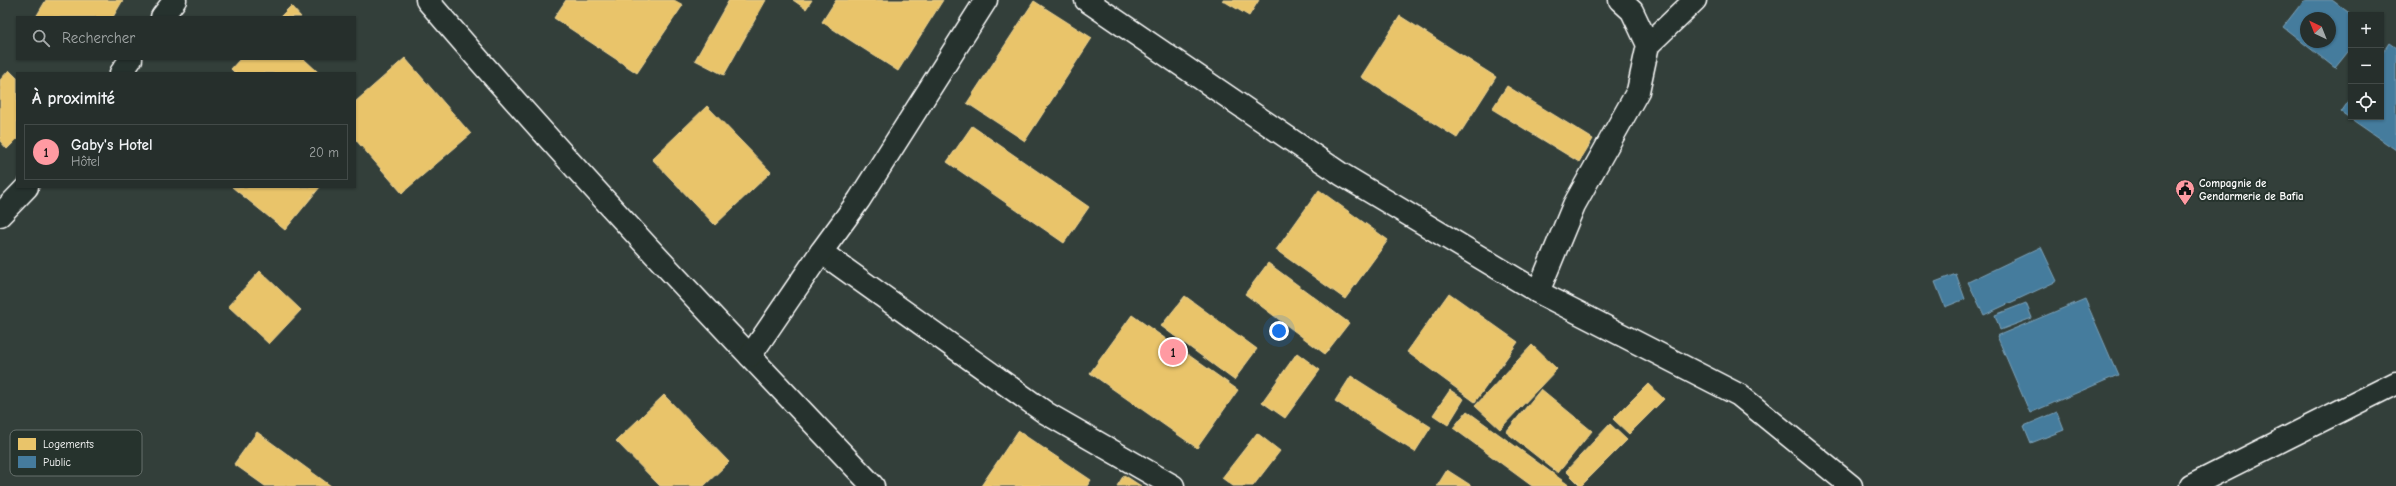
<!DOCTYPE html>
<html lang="fr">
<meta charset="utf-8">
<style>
body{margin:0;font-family:"Comic Neue",sans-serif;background:#2e3734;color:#f1f3f6}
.controls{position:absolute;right:12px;top:12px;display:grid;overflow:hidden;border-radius:0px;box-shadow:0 1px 3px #0004}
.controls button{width:36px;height:36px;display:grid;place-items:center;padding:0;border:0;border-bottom:1px solid #424a48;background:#262f2c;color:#f1f3f6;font:20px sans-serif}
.compass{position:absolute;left:2300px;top:12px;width:36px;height:36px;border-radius:50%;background:#262f2c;box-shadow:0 1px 3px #0004;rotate:317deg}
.you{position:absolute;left:1279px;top:331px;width:14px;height:14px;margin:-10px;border:3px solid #fff;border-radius:50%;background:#1a73e8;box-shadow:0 0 0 6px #1a73e833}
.badge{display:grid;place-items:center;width:26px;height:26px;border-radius:50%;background:#ff9aa2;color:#111;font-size:13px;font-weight:700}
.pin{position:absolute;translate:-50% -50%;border:2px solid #fff;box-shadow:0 1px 4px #0006}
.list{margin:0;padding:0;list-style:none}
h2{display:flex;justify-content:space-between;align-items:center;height:52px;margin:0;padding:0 16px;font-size:17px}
h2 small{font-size:13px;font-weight:400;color:#a4a9a9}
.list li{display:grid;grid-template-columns:26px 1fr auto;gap:12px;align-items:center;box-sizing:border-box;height:56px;margin:0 8px 8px;padding:0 8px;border:1px solid #424a48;border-radius:0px}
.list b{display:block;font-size:15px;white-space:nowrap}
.list p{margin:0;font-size:13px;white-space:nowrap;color:#a4a9a9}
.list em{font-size:13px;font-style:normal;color:#a4a9a9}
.icon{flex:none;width:22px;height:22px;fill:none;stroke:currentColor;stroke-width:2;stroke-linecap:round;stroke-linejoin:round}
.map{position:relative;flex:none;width:2396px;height:486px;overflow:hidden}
.search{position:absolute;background:#262f2c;box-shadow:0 1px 3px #0004;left:16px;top:16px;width:340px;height:44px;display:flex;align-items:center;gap:10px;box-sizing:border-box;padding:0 14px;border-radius:0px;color:#a4a9a9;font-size:15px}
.panel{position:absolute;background:#262f2c;box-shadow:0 1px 3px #0004;left:16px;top:72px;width:340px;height:116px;border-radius:0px}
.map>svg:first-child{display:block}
.homes{fill:#e9c46a;stroke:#f0d697}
.public{fill:#457b9d;stroke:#7da3ba;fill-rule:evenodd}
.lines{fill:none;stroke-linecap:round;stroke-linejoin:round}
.street-casing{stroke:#fff;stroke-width:25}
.secondary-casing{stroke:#fff;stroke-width:25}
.street{stroke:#26332d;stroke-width:22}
.secondary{stroke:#26332d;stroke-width:22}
.labels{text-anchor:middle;stroke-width:4;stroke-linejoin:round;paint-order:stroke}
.poi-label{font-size:11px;font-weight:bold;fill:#fff;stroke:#26332d;text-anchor:start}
.key{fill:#26332d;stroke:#67706c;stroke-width:1}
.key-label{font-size:11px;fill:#fff}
</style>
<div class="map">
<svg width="2396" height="486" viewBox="0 0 2396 486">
<rect width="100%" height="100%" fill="#333f3a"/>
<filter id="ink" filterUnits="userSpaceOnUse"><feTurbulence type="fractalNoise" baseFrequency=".025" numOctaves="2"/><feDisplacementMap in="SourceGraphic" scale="8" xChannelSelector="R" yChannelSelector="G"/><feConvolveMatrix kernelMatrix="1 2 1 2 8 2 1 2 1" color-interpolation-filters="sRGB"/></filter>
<g filter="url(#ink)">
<!-- homes -->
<g class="homes">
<polygon points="46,0 123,0 113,17 36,17"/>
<polygon points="566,0 674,0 683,5 637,73 554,18"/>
<polygon points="729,0 766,0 724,75 695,60"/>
<polygon points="793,0 812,0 806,9"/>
<polygon points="836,0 943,0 898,71 822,22"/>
<polygon points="1222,0 1259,0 1249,16"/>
<polygon points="1034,1 1092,38 1025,141 967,103"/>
<polygon points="291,6 301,17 280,17"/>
<polygon points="1400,16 1496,77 1457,138 1361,77"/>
<polygon points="405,58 471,134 402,193 355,139 355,102"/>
<polygon points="240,59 304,59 319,73 235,73 231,69"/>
<polygon points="9,70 17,78 17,139 7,149 0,141 0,80"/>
<polygon points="1507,86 1593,139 1579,162 1492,109"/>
<polygon points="707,106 771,172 715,225 652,159"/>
<polygon points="972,126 1089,207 1064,243 947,162"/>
<polygon points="232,187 320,187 285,230"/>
<polygon points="1319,190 1388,240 1345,299 1276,250"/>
<polygon points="1268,263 1349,323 1325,354 1245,294"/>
<polygon points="260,271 301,310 269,344 228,306"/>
<polygon points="1449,293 1518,342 1475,402 1407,352"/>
<polygon points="1185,296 1257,349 1234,380 1161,326"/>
<polygon points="1132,315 1238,390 1197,448 1090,373"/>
<polygon points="1532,345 1557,369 1500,429 1475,406"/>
<polygon points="1297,353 1320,370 1285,418 1262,402"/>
<polygon points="1351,376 1431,427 1415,452 1335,401"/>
<polygon points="1648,384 1664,399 1629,434 1613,419"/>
<polygon points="1541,389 1592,431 1558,473 1506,432"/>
<polygon points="1450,390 1464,399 1448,425 1433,415"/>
<polygon points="664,395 729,462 704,486 660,486 616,441"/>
<polygon points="1467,411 1570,486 1532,486 1453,428"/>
<polygon points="1610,424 1627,440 1581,486 1566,471"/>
<polygon points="1018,431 1091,480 1087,486 981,486"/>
<polygon points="257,432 331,486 265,486 234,464"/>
<polygon points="1257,433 1280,451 1253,486 1233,486 1222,478"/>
<polygon points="1447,470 1472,486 1437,486"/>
<polygon points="1124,475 1141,486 1117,486"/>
</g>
<!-- public -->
<g class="public">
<path d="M2304,0H2332L2352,15L2351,48L2335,68L2283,27ZM2306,18H2330V42H2306Z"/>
<polygon points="2389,43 2396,48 2396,150 2341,112 2351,98 2351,117 2381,117 2381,55"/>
<polygon points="2041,247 2057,281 1984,315 1968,282"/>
<polygon points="1956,274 1965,299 1945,307 1935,282"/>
<polygon points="2085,299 2118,375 2030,413 1997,336"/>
<polygon points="2026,303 2032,318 2000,330 1995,315"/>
<polygon points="2057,412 2064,430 2031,443 2024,426"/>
</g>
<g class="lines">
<!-- street casing -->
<g class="street-casing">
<g id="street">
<path d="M427,0C570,167 722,327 873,486"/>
<polyline points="1086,0 1341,174 1538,292 1739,395 1851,486"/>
<polyline points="162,17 175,0"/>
<polyline points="1648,45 1695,0"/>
<polyline points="121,73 131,59"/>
<polyline points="0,215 27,187"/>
<polyline points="821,252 1046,413 1173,486"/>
<polyline points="1538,292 1574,205 1638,91 1648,45 1632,11 1620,0"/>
<polyline points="750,356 821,252 859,200 986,0"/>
</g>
</g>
<!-- secondary casing -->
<g class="secondary-casing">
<polyline id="secondary" points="2191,486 2396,383"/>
</g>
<!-- street -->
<use href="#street" class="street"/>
<!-- secondary -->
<use href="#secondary" class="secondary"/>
</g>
</g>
<!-- icons -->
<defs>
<g id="civic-pin" transform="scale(1)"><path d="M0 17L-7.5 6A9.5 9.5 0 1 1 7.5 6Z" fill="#ff9aa2" stroke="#26332d"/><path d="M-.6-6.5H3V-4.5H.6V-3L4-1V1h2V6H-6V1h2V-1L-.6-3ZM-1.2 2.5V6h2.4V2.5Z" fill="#111"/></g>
</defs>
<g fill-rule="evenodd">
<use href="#civic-pin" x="2185" y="189"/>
</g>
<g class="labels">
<!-- poi labels -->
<g class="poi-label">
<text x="2199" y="187">Compagnie de<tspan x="2199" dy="13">Gendarmerie de Bafia</tspan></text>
</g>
</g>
<!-- legend -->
<rect x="10" y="430" width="132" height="46" rx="6" class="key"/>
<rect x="18" y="438" width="18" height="12" fill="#e9c46a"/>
<rect x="18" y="456" width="18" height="12" fill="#457b9d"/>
<g class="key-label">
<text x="43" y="448">Logements</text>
<text x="43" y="466">Public</text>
</g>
</svg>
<div class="controls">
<button>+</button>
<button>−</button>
<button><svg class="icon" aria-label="locate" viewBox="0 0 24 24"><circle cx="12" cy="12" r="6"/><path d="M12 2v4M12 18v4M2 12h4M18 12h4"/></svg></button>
</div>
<svg class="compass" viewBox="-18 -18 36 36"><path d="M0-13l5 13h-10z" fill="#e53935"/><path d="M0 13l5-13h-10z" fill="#a4a9a9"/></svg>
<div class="you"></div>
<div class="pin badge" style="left:1173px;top:352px">1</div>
<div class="search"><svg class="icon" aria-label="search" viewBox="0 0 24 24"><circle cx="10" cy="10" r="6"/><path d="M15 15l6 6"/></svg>Rechercher</div>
<section class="panel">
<h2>À proximité<small></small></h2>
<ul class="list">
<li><span class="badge">1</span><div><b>Gaby's Hotel</b><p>Hôtel</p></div><em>20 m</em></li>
</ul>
</section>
</div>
